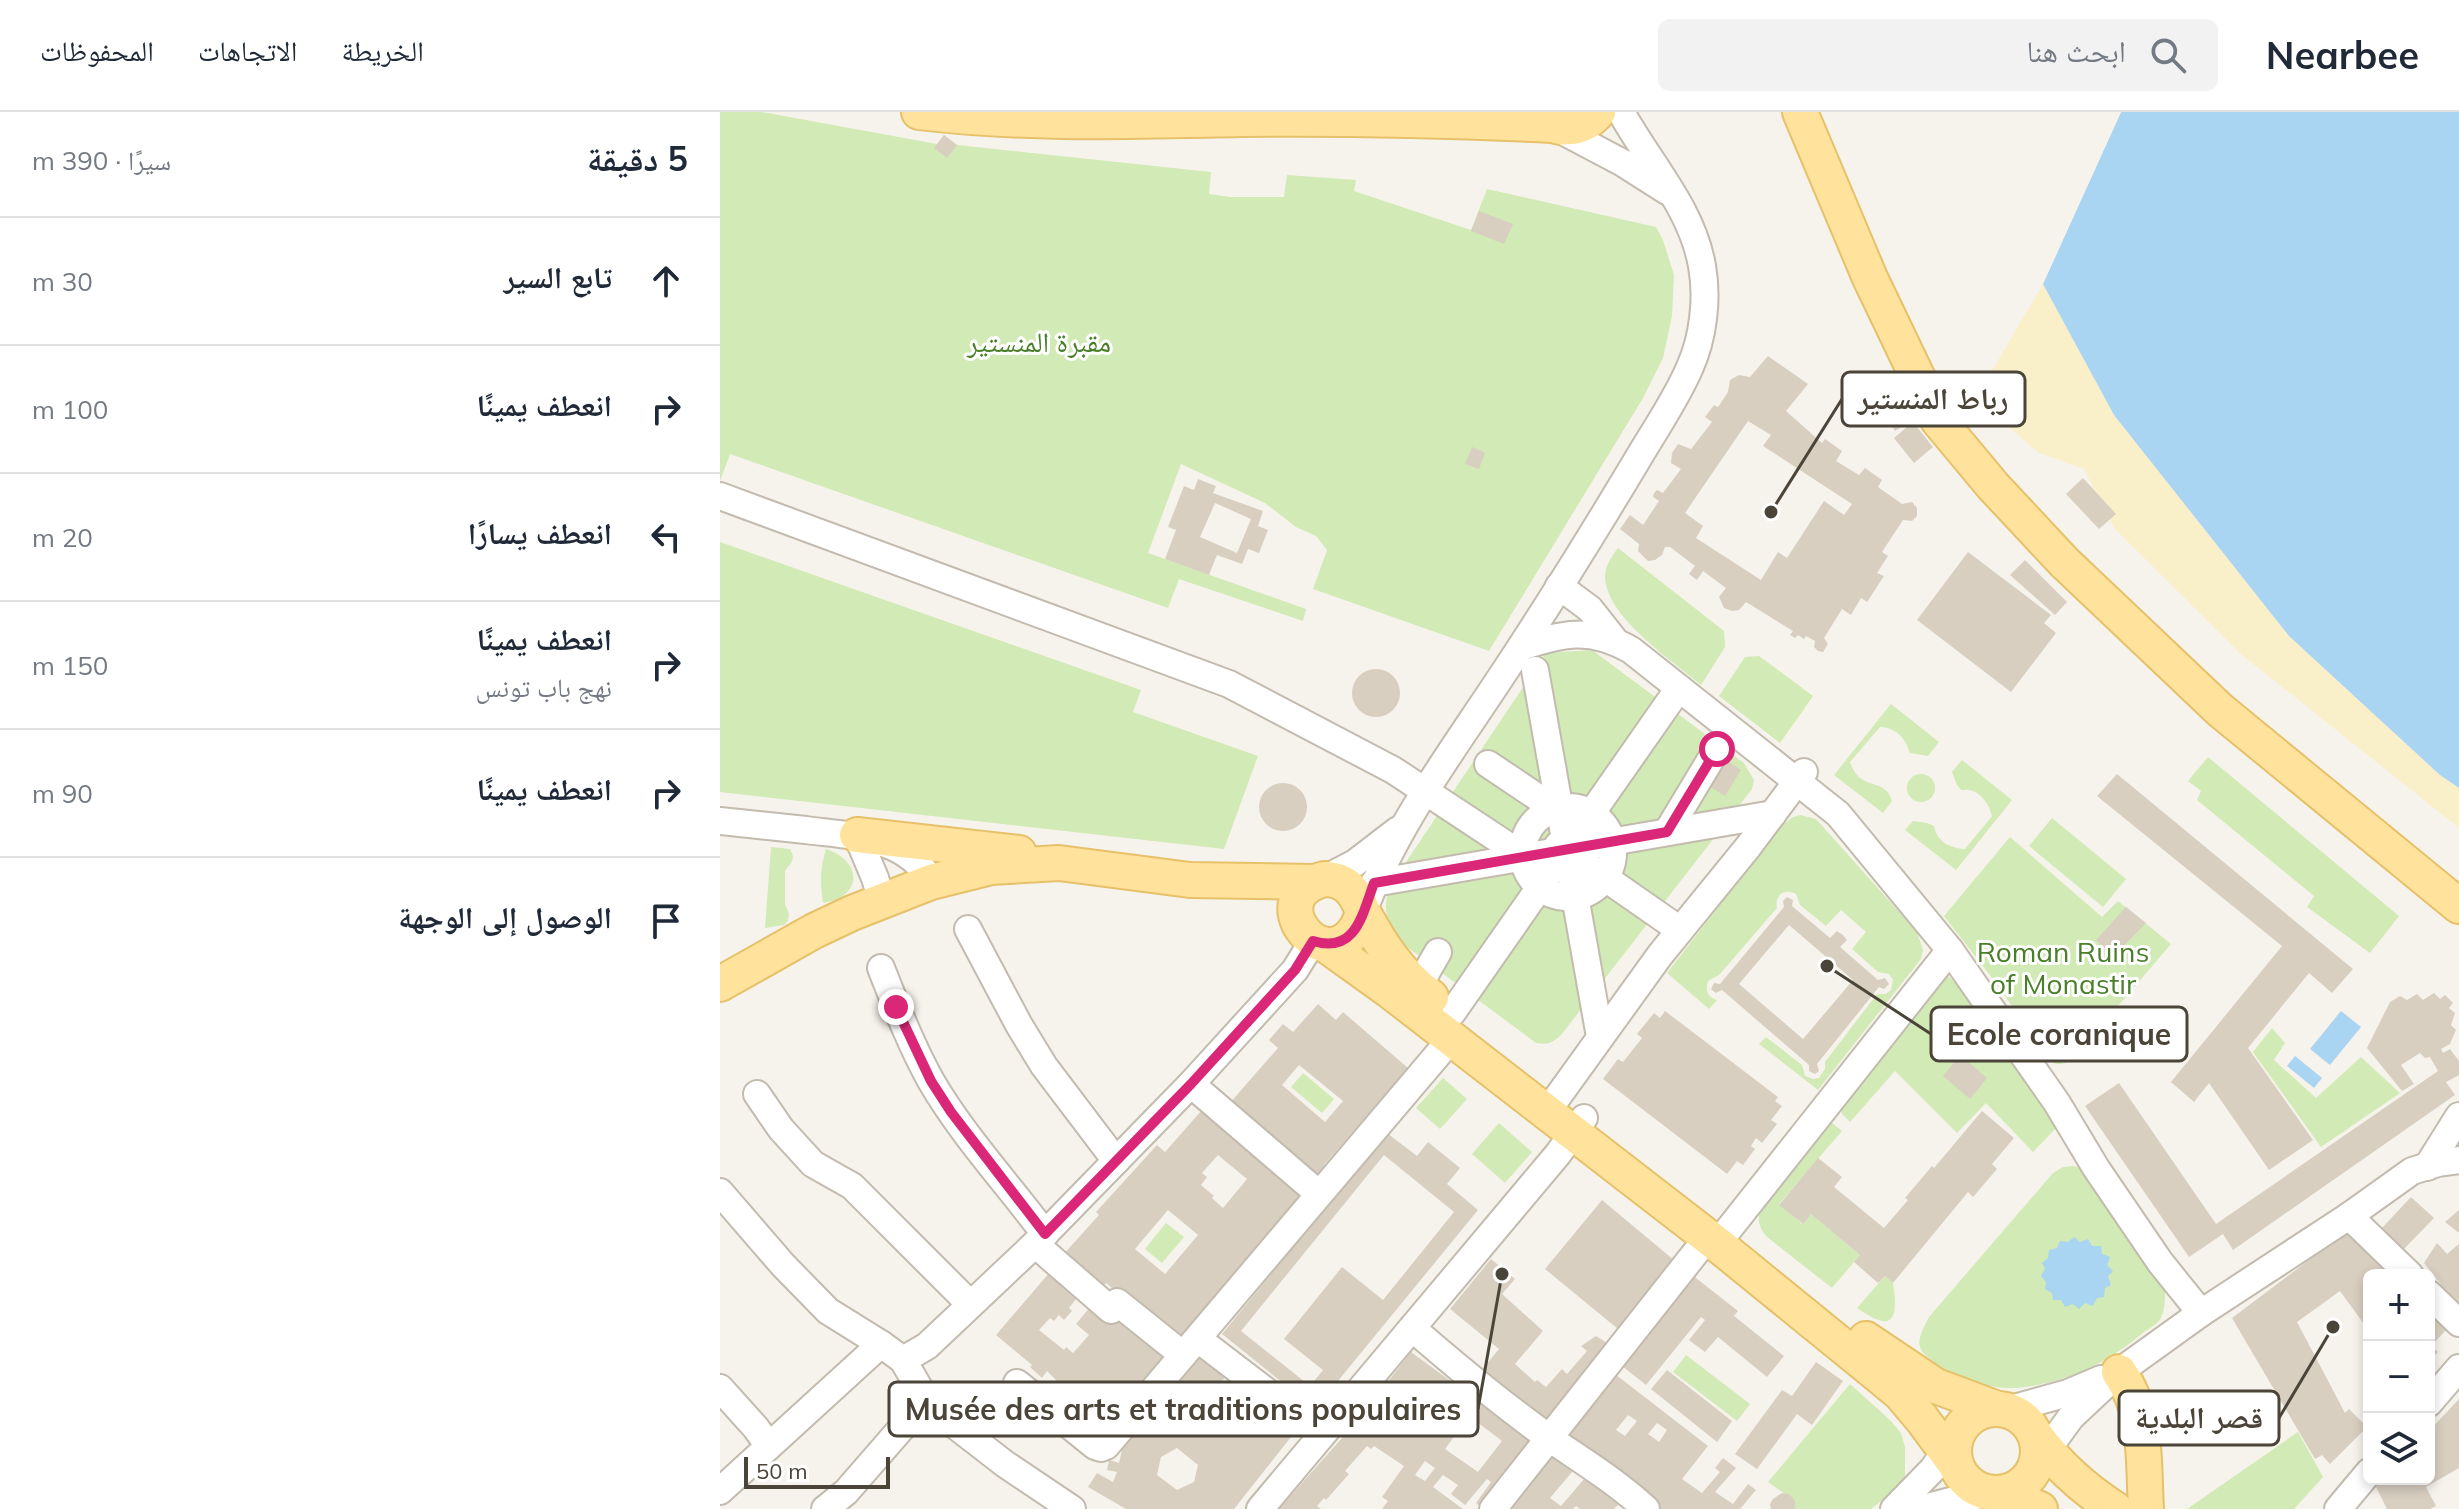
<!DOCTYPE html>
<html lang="ar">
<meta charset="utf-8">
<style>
body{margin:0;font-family:Mulish,"Noto Naskh Arabic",sans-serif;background:#f2f2f3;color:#1f2937;direction:rtl}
.controls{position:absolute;right:24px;bottom:24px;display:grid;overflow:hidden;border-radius:12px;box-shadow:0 4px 12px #0003}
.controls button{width:72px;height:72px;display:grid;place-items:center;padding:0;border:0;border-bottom:2px solid #e0e1e3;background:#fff;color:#1f2937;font:40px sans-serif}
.scale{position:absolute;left:24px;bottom:20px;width:146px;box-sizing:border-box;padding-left:8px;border:4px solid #4b4439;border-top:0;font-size:22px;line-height:28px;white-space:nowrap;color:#4b4439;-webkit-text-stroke:6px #fff;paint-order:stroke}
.stop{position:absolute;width:24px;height:24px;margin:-18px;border:6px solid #db2777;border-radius:50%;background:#fff}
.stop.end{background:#db2777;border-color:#fff;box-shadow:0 2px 8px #0008}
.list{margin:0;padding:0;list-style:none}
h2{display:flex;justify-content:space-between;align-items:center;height:104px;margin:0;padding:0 32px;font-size:34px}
h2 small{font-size:26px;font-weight:400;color:#747a83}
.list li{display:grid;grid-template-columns:52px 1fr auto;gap:24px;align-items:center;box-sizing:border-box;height:128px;padding:0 32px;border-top:2px solid #e0e1e3}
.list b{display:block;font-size:30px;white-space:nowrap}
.list p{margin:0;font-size:26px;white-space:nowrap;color:#747a83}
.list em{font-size:26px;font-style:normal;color:#747a83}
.icon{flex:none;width:44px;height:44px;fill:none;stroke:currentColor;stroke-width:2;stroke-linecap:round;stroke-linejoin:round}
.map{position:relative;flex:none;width:1739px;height:1397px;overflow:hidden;direction:ltr}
header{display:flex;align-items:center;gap:48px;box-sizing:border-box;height:112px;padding:0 40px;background:#fff;border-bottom:2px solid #e0e1e3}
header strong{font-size:38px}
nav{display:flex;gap:44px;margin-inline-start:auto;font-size:28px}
.search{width:560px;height:72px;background:#f2f2f3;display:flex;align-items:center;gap:20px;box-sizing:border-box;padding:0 28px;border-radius:12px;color:#747a83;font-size:30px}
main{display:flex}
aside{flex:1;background:#fff}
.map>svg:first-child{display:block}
.green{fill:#d2eab5}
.sand{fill:#f9efc9}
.water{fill:#a9d4f2}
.pier{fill:#f6f3ec}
.building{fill:#d8cfc1;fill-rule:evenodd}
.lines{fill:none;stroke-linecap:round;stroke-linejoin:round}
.minor-casing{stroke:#c2bbae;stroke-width:30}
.major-casing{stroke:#e6c16a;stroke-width:38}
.minor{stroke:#fff;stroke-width:26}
.major{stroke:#ffe39c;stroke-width:34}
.route{stroke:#db2777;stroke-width:10}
.labels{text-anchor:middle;stroke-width:6;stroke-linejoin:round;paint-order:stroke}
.park-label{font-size:28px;fill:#4a7f2a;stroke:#fff}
.leader{fill:none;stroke:#4b4439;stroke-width:3}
.callout-dot{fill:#4b4439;stroke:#fff;stroke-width:3}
.callout{fill:#fff;stroke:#4b4439;stroke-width:3}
.callout-label{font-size:30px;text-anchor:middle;font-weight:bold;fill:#4b4439}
</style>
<header>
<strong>Nearbee</strong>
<div class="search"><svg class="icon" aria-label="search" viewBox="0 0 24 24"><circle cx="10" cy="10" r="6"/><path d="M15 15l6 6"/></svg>ابحث هنا</div>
<nav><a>الخريطة</a><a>الاتجاهات</a><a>المحفوظات</a></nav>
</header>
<main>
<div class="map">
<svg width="1739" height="1397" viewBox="0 0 1739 1397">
<rect width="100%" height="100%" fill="#f6f3ec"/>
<!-- green -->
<g class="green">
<polygon points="0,0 42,0 217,32 224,23 237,33 491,60 489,82 510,85 564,85 567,63 636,68 634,79 751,118 767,77 936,115 943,128 954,163 952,204 943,246 923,286 769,539 593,477 607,438 596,424 576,415 545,391 461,352 428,441 586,497 583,509 459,467 448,496 10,342 0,369"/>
<polygon points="0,430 421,578 413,600 538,644 504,737 0,680"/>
<path d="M898,436L1004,519L1005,535L981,573C952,548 884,504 885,463C886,452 892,444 898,436Z"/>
<path d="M872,538L1024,651L1034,668L1032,677L841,923C832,931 827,933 816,931L679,829C664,811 663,795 670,774L826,541Z"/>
<polygon points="1039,544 1093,584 1060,631 999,584 1025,545"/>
<path d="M1171,592L1219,630L1208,644L1190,641C1185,626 1177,616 1160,615L1130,650C1140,681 1165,664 1172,689L1163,701L1114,663Z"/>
<polygon points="1488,645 1679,804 1650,841 1587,795 1594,784 1477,688 1481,679 1468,669"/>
<path d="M1242,648L1292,688L1236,758L1185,718L1193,709L1207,711L1214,714C1217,730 1230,736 1245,737L1272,704C1269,693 1263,682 1250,678C1242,677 1243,681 1237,673C1235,669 1234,664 1232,660Z"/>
<circle cx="1201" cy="676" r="14"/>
<path d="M1080,703L1096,707L1197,820L1203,838L1201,847L1098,978L1039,932L1046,925L1082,953L1085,964L1093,967L1099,966L1105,957V950L1157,882H1166L1171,878L1173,868L1169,862L1158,860L1132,837L1146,820L1121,798L1106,814L1080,793L1076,782C1065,776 1054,783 1057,796L999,863L988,869C985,878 987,885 997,888L989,897L947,861L1058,718L1071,706Z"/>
<polygon points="1332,706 1406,767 1383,795 1309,734"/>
<path d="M1290,725L1382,805L1398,789L1451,832L1352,948C1343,953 1337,954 1328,948L1279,875L1224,804Z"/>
<path d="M51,735L70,737C76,748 72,750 65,759V792L69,802L68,809L64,813L45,816Z"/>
<path d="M106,737C143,749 143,785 103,791C100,771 100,756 106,737Z"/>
<polygon points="1227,863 1244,879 1336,1016 1313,1040 1266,991 1237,1021 1175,959 1130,1010 1122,1002 1120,993"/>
<polygon points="1552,916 1565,931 1554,948 1596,986 1641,945 1680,981 1601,1035 1533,940"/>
<polygon points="583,961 614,987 602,1001 571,975"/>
<polygon points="723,966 747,987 720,1017 696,996"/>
<path d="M1111,1010L1122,1019L1059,1092L1082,1112L1091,1102L1140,1143L1112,1176L1047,1125C1037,1114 1036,1103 1045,1091Z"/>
<polygon points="779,1011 812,1040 785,1071 752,1042"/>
<path d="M1353,1054L1359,1055L1368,1060L1445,1179C1445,1189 1445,1200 1439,1209C1435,1213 1429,1217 1424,1220C1388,1251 1344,1272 1296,1276C1270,1277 1241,1269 1220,1254C1194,1237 1195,1232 1209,1205L1333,1061L1343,1055Z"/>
<polygon points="446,1111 464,1125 442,1151 425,1137"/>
<path d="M1165,1164L1173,1171C1179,1209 1172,1221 1137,1196Z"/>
<polygon points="966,1243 1030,1292 1017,1309 953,1260"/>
<polygon points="1130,1272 1170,1308 1181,1321 1185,1335 1185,1364 1179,1375 1151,1397 1075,1397 1075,1389 1048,1370"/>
<polygon points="1578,1320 1603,1365 1574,1397 1467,1397"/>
</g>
<!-- sand -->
<polygon class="sand" points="1323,172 1394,303 1569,524 1720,663 1739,676 1739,716 1522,543 1394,416 1364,357 1319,341 1256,286"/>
<!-- water -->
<g class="water">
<polygon points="1401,0 1739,0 1739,676 1720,663 1569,524 1394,303 1323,172"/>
<polygon points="1621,899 1641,915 1610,953 1590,937"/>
<polygon points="1575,944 1602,966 1594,976 1567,954"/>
<polygon points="1354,1125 1360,1130 1368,1127 1372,1134 1381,1134 1382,1142 1390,1145 1387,1153 1393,1159 1388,1164 1391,1173 1385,1176 1384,1185 1377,1186 1373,1194 1365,1191 1359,1197 1353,1192 1345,1195 1341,1188 1333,1188 1332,1181 1325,1177 1326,1170 1321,1164 1325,1157 1322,1151 1328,1146 1329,1138 1337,1136 1340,1129 1348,1130"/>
</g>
<!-- pier -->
<polygon class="pier" points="1396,0 1401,0 1321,176 1319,170"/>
<!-- building -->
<g class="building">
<polygon points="224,23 237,33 227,46 214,36"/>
<polygon points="759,99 793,112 784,132 751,119"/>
<path d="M1048,244L1088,272L1066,299L1102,331L1105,327L1122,339L1116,349L1139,363L1145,356L1162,368L1158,375L1182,392L1192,390L1197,396V404L1192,409L1183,408L1162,440L1168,444L1157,461L1164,464L1147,490L1141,486L1131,503L1122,497L1104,526L1108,532L1103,540L1098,539L1094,535L1095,529L1086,524L1084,527L1078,523L1075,526L1070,523L1073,519L1026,490L1019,498L1012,499L1004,496L999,485L1006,476L983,459L977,468L969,462L975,454L950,435H945L942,443L935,448L928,449L918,439L919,432L900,417L910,403L923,413L939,389L933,385L934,381L937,378L943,381L961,357L951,351L952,341L958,332L971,337L992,310L985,305L994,293L998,295L1008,280L1010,268L1019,263L1030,265ZM1028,309L1051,323L1043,334L1132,392L1124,403L1104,389L1067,446L1058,440L1041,468L976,426L983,414L965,401Z"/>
<polygon points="1181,300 1188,311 1175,319 1168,309"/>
<polygon points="1193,310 1213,335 1194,351 1174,326"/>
<polygon points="752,335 765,341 759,357 745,352"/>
<polygon points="1363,366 1396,402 1379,417 1346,382"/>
<path d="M478,367L496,374L493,381L543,399L538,414L548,418L539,441L528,437L522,452L497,443L489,463L445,447L456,418L448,415L464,374L474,378ZM495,391L531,407L517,441L480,425Z"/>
<polygon points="1248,440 1331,503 1324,511 1336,521 1291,580 1197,508"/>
<polygon points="1305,448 1347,490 1335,503 1290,463"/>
<circle cx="656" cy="581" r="24"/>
<polygon points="1004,647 1021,658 1005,684 987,673"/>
<polygon points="1397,662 1633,857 1612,881 1589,861 1528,936 1593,1028 1549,1058 1489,971 1474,990 1451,970 1562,834 1377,684"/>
<circle cx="563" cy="695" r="24"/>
<path d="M1067,785L1073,788L1072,794L1110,826L1117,819L1123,823L1127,828L1120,835L1158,868L1165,866L1169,872L1164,877L1159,875L1097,952L1099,959L1095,962L1089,959V953L1002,878L996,881L991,877L994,871L1000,872L1064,795L1063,789ZM1069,813L1133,868L1083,927L1019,872Z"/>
<polygon points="1406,795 1426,811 1393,845 1376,828"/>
<polygon points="1714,881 1720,887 1725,883 1733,891 1729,896 1735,901 1731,913 1736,918 1730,932 1721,937 1723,941 1730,937 1739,949 1739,963 1726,970 1735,983 1513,1138 1503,1122 1469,1145 1365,994 1399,971 1496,1112 1718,959 1710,945 1705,946 1700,941 1681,953 1694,972 1682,979 1647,936 1670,890 1680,884 1687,888 1697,882 1703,888"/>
<path d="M598,892L616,908L623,900L688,956L603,1054L610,1061L601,1072L509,992L558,936L549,928L563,912L573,920ZM579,953L623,989L605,1010L562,973Z"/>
<polygon points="945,899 1058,985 1055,989 1062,994 1051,1008 1057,1012 1042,1031 1036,1026 1031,1034 1035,1037 1023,1053 1017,1049 1007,1062 883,967 898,947 903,950 922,926 917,922 934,901 940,906"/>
<polygon points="1240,943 1267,966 1250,987 1223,964"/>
<path d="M482,998L581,1083L462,1225L448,1215L444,1220L386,1171L381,1179L342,1144L379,1103L376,1100L437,1033L445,1040ZM498,1043L527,1067L503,1096L492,1086L494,1084L481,1073L487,1065L482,1061ZM448,1098L478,1123L445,1162L415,1137Z"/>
<polygon points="1262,999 1294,1026 1272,1052 1277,1057 1253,1085 1248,1080 1173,1171 1165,1164 1158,1171 1134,1150 1140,1143 1091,1102 1083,1112 1059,1093 1098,1046 1122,1065 1114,1075 1164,1116 1188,1088 1185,1086 1212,1054 1214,1056"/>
<path d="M667,1021L697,1044L708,1030L740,1056L727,1072L758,1098L595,1297L502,1222ZM664,1043L734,1100L663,1188L622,1155L564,1227L603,1258L590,1274L521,1219Z"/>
<polygon points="1691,1085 1714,1106 1683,1138 1661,1117"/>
<polygon points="882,1088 955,1149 898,1217 825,1157"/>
<polygon points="1739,1098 1739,1121 1725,1110"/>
<polygon points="1626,1120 1669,1163 1649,1163 1649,1219 1620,1179 1577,1210 1625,1301 1629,1297 1647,1315 1610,1352 1602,1343 1595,1347 1512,1206"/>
<polygon points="1717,1131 1727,1142 1739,1132 1739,1195 1704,1151"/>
<polygon points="771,1147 795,1167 782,1182 823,1219 795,1252 815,1270 817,1268 826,1275 842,1257 847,1262 867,1239 861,1234 876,1224 892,1234 827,1318 760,1260 779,1237 730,1197"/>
<polygon points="967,1159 1018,1199 1014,1204 1064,1244 1047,1265 998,1225 985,1240 969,1228 985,1208 981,1205 926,1273 902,1254"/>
<polygon points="330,1160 346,1174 343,1176 356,1187 349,1196 352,1199 344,1208 339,1203 334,1209 330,1206 319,1218 344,1238 346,1235 353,1241 369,1223 356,1212 371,1194 399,1201 447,1244 383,1319 376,1321 330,1283 340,1272 327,1259 322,1266 310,1255 312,1253 276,1223"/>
<polygon points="1709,1202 1726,1218 1711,1234 1718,1240 1709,1249"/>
<path d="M691,1240L739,1275L743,1269L821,1332L763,1397L756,1391L771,1370L767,1367L745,1393L731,1382L738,1373L723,1363L713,1375L743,1397H662L668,1389L662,1385L684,1354L654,1334L651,1337L647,1334L625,1359L629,1362L606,1388L604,1386L597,1394L601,1397H559L637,1309ZM749,1304L782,1329L758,1360L725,1337ZM705,1349L715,1356L705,1369L695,1363Z"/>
<path d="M482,1242L508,1262L501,1270L536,1298L541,1292L575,1320L514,1397H406L368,1375L377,1361L393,1370L397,1360L387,1358L389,1348L399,1351L403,1334L433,1302ZM457,1336L478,1353L474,1370L457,1378L437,1363L441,1345Z"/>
<polygon points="1096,1250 1123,1269 1092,1313 1077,1302 1037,1357 1015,1342 1062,1278 1072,1284"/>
<polygon points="947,1258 1012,1309 997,1330 931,1277"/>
<path d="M891,1259L988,1334L962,1367L982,1381L1000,1360L995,1356L1003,1346L1016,1356L995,1380L1013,1392L1028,1372L1036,1378L1020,1397H937L843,1321ZM908,1303L917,1309L905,1324L896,1318ZM937,1311L947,1318L939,1330L928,1322Z"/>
<polygon points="1739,1287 1739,1356 1706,1375 1716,1394 1710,1397 1667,1397 1656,1375 1664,1367 1709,1367 1709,1319"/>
<polygon points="833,1336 858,1353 830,1386 841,1394 870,1360 905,1385 894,1397 860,1397 856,1394 853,1397 783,1397"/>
<polygon points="1062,1381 1069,1382 1075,1389 1075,1397 1051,1397 1050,1392 1053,1387"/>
</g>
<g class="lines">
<!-- minor casing -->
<g class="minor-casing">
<g id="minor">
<polyline points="835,15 903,51 947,79"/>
<polyline points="0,384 509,572 673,658 802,743"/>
<polyline points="839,474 870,497 896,530"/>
<path d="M801,535C844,521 870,515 911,538L1118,702L1230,838L1337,991L1376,1056L1440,1150L1481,1201"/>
<polyline points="815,558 880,925"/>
<polyline points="768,652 835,697"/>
<circle cx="848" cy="740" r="45"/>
<path d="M0,709C29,712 57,715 86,718C131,724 188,724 211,770"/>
<polyline points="947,720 997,637"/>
<polyline points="137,723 155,766 162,789"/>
<polyline points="838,733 960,818"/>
<polyline points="604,767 635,751 678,718"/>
<polyline points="654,771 1053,702"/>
<path d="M643,800C675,716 728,645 777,571C825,499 871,425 916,350C934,319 956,288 970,255C983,226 988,187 982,154C972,96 929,51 901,0"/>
<polyline points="248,817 299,913 324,954 396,1049"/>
<path d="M161,856C176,894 191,933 211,969C243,1024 287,1071 325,1122"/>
<polyline points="698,875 718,840"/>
<polyline points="732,901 959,576"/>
<polyline points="471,972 599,1082"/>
<polyline points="37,982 61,1017 93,1052 132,1074 250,1192"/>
<polyline points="826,1001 940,843 1028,735 1084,660"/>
<polyline points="1707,1055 1739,1004"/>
<polyline points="0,1080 63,1153 108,1199 161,1232"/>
<polyline points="1629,1104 1690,1163"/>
<polyline points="315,1132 391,1198 397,1190 463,1243"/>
<polyline points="997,1132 1230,838"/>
<polyline points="1709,1182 1739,1211"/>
<path d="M692,1216C737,1255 783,1293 832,1328C864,1350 897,1370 926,1397"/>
<polyline points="478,1227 602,1322"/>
<polyline points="183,1248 206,1288 214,1297 285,1352 352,1397"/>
<polyline points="297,1271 375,1334 381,1336 386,1334 731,927"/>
<polyline points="0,1276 36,1316 48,1333"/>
<polyline points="1709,1291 1739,1256"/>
<polyline points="1287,1298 1348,1281 1381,1267"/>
<polyline points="1314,1356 1351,1305 1399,1260 1481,1201 1629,1104 1692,1059 1718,1051 1739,1048"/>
<polyline points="0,1379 161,1232 183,1248 207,1234 315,1132 471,972 575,858 593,829"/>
<polyline points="105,1397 126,1380 206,1288"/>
<polyline points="540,1397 838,1042 864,1006"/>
<polyline points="773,1397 988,1125"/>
<polyline points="1174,1397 1213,1357 1234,1327"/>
<polyline points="1200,1397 1238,1387 1274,1381"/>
<polyline points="1618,1397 1649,1360"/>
</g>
</g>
<!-- major casing -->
<g class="major-casing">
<g id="major">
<path d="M199,0C308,13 412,9 521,7C625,6 728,8 832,13"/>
<path d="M816,0C832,21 861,20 878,0"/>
<polyline points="1080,0 1150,166 1218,308 1273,374 1344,450 1500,598 1739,794"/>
<polyline points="137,723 299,741"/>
<path d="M604,767C627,767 636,781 643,800C641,806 639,813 635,818C602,866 538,785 604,767Z"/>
<path d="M643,800C662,835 680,862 711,885"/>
<polyline points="606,833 670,879 997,1132 1152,1258 1180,1281 1202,1307 1236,1353"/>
<polyline points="0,872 94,819 132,801 211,770 271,755 339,751 470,768 595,770"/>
<polyline points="1146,1227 1216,1274 1275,1296"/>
<path d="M1399,1260C1428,1301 1423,1348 1426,1397"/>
<circle cx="1276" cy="1339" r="42"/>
<path d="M1316,1324C1338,1354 1364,1377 1395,1397"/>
<polyline points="1279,1381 1320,1397"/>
</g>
</g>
<!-- minor -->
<use href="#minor" class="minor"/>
<!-- major -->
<use href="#major" class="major"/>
</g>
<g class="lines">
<!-- route -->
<path class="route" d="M176,895L211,969L231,1000L325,1122L471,972L575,858L593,829C636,842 642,803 654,771L947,720L997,637"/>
</g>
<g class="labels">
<!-- park labels -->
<g class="park-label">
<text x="319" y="240">مقبرة المنستير</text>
<text x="1343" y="850">Roman Ruins<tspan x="1343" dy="32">of Monastir</tspan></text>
</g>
</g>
<!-- callouts -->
<path class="leader" d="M1051 400L1122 287M1107 854L1211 922M782 1162L758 1297M1613 1215L1559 1306"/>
<g class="callout-dot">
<circle cx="1051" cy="400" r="8"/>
<circle cx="1107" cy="854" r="8"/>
<circle cx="782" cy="1162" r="8"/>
<circle cx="1613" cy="1215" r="8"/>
</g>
<g class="callout">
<rect x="1122" y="260" width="183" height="54" rx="8"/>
<rect x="1211" y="895" width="256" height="54" rx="8"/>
<rect x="169" y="1270" width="589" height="54" rx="8"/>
<rect x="1399" y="1279" width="160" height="54" rx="8"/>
</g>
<g class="callout-label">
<text x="1213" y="297">رباط المنستير</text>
<text x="1339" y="933">Ecole coranique</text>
<text x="463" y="1308">Musée des arts et traditions populaires</text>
<text x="1479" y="1316">قصر البلدية</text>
</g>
</svg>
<div class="controls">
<button>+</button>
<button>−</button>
<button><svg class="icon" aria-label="layers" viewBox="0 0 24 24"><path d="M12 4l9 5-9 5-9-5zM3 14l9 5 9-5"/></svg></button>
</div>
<div class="scale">50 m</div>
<div class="stop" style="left:997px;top:637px"></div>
<div class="stop end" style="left:176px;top:895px"></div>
</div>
<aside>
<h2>5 دقيقة<small>سيرًا · 390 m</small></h2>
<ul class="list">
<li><svg class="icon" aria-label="ahead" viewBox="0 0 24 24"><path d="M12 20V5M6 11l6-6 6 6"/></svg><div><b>تابع السير</b></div><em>30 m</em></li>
<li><svg class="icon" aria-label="right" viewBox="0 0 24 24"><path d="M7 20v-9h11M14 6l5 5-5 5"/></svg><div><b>انعطف يمينًا</b></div><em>100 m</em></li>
<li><svg class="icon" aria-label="left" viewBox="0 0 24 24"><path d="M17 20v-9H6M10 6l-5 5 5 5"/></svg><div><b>انعطف يسارًا</b></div><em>20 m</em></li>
<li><svg class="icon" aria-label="right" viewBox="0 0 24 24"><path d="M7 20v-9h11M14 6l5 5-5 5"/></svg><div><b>انعطف يمينًا</b><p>نهج باب تونس</p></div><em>150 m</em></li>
<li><svg class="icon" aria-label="right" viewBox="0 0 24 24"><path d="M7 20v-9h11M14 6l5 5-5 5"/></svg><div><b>انعطف يمينًا</b></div><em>90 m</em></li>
<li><svg class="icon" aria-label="arrive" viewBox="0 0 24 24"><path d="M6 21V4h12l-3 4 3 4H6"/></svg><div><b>الوصول إلى الوجهة</b></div></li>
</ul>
</aside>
</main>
